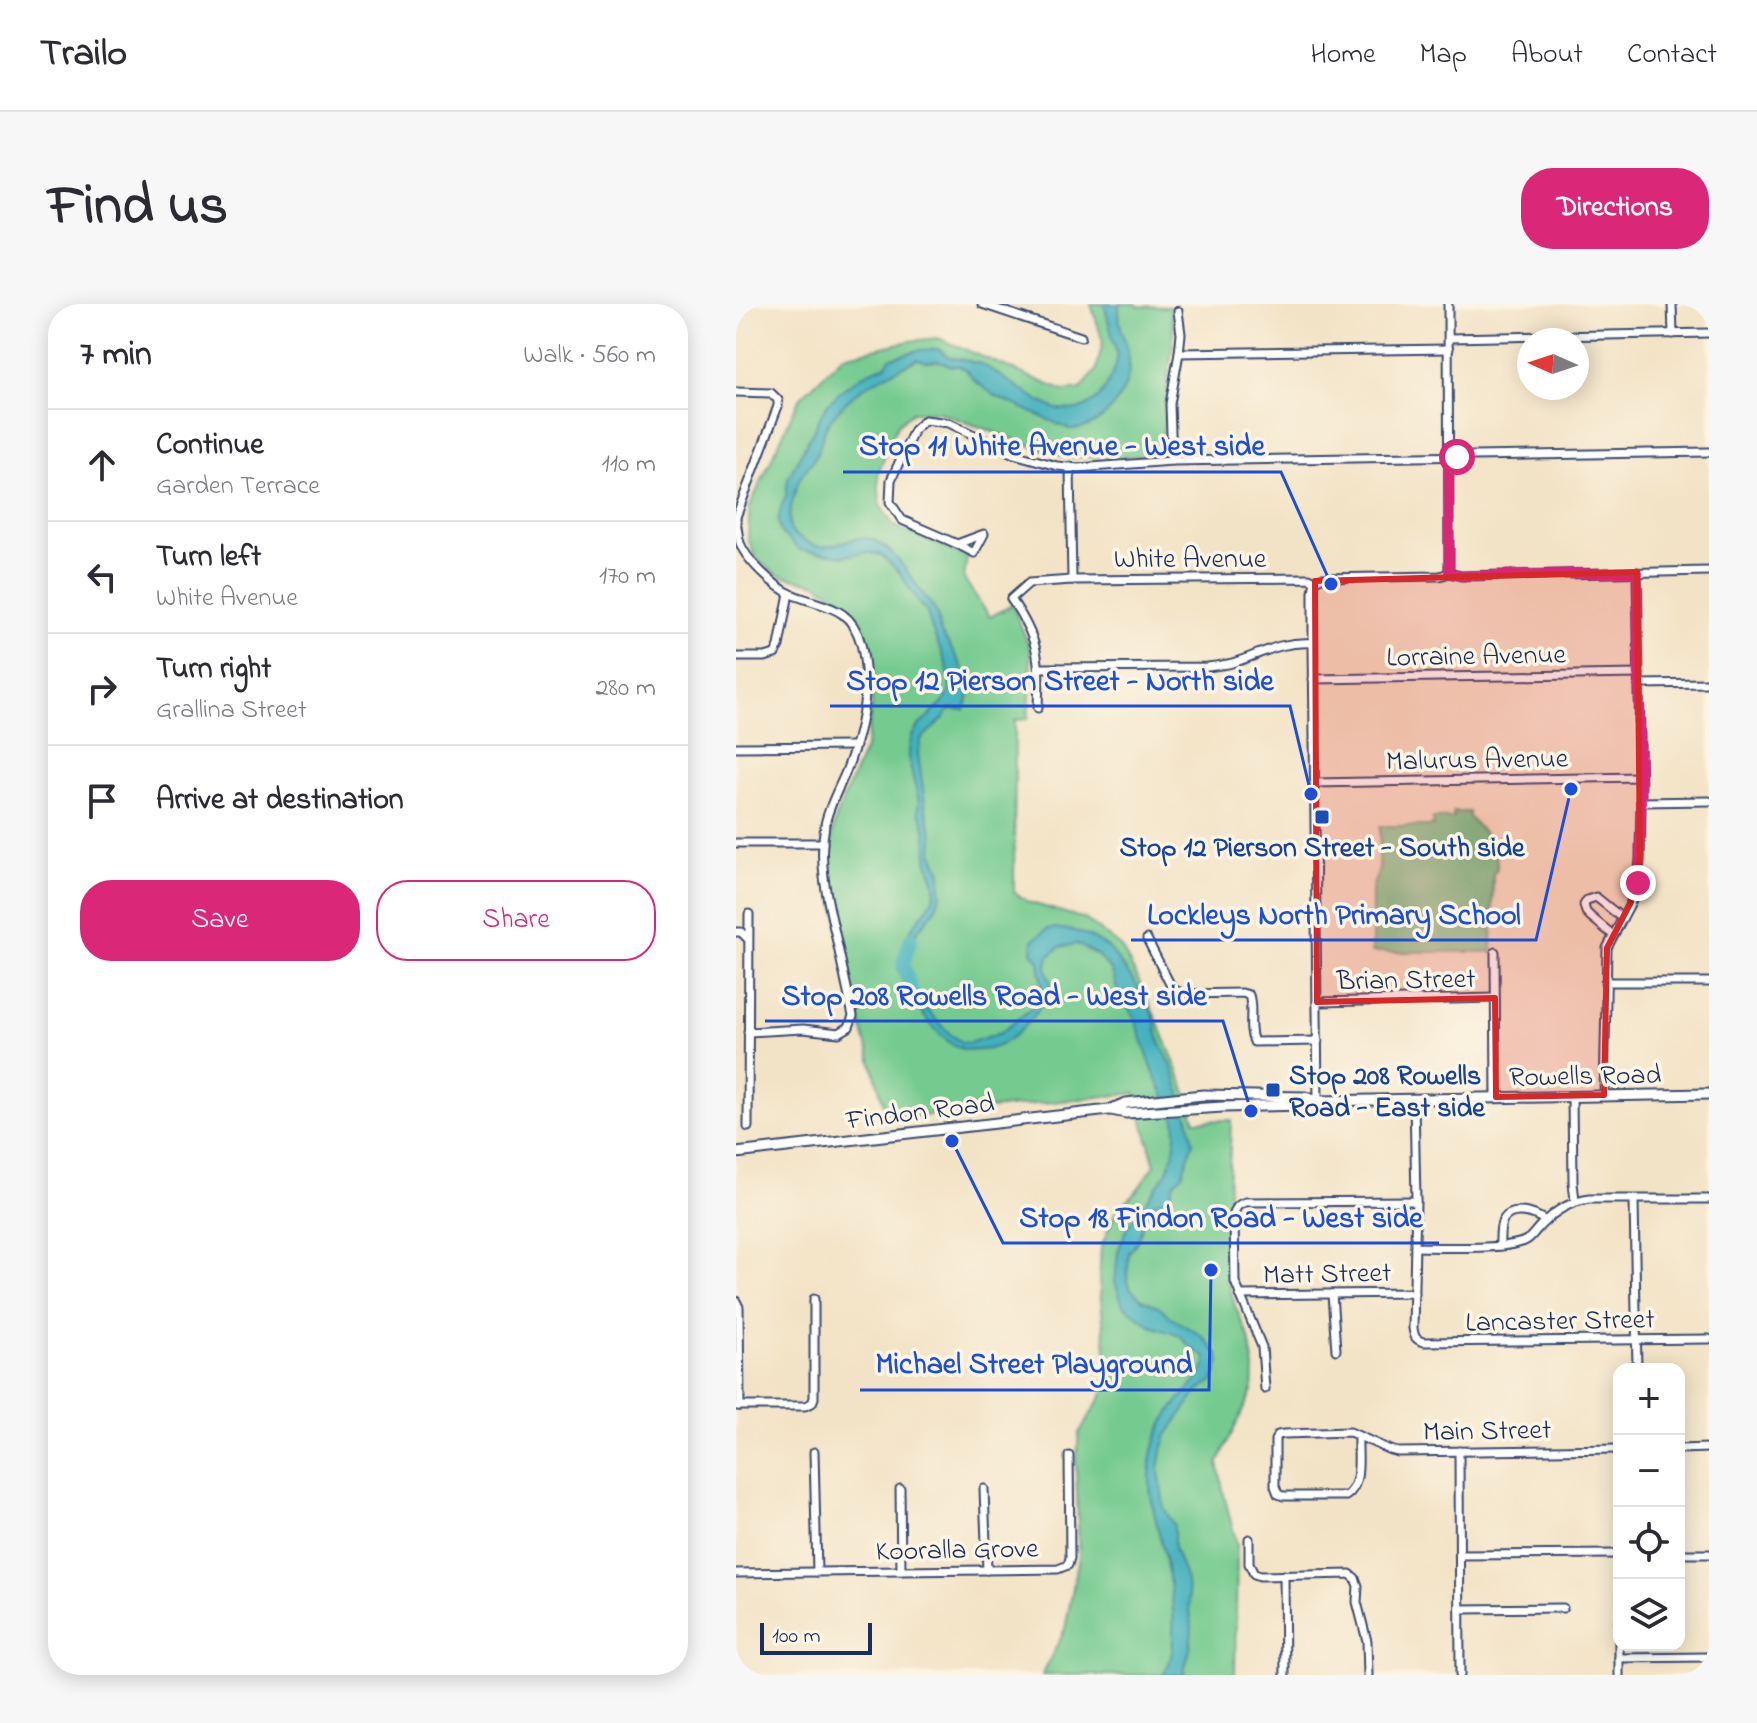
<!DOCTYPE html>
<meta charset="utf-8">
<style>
body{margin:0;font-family:"Indie Flower",sans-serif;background:#f7f7f7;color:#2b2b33}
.controls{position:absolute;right:24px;bottom:24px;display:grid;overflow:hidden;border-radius:16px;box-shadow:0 4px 20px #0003}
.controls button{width:72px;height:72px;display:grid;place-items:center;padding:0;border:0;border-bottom:2px solid #e1e1e2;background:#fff;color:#2b2b33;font:40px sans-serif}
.compass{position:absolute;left:781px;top:24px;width:72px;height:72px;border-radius:50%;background:#fff;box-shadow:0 4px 20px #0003;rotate:273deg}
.scale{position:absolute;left:24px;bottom:20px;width:112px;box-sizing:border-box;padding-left:8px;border:4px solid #1b2f5e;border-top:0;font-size:22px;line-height:28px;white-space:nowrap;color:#1b2f5e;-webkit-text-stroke:6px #fcf5e5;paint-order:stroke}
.stop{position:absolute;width:24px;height:24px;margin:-18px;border:6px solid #db2777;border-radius:50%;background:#fff}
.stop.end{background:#db2777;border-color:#fff;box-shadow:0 2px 8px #0008}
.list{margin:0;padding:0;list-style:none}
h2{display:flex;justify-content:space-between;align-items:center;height:104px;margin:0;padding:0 32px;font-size:34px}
h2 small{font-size:26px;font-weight:400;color:#7c7c81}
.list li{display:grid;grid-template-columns:52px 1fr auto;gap:24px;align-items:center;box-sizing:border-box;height:112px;padding:0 32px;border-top:2px solid #e1e1e2}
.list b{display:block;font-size:30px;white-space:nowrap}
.list p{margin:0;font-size:26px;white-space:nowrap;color:#7c7c81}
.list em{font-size:26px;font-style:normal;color:#7c7c81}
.actions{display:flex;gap:16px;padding:24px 32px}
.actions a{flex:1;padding:18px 0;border:2px solid #db2777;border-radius:32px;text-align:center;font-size:28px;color:#db2777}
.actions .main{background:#db2777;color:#fff}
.icon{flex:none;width:44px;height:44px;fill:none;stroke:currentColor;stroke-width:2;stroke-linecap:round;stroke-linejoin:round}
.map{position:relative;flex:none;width:973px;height:1371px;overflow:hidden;border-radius:32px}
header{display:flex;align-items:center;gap:48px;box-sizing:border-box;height:112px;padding:0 40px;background:#fff;border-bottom:2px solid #e1e1e2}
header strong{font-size:38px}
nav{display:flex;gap:44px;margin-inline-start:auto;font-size:28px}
.intro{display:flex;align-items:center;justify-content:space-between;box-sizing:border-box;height:192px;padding:0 48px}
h1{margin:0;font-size:56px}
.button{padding:20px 36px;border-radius:32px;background:#db2777;color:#fff;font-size:28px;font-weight:700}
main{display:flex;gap:48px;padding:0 48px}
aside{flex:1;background:#fff;border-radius:32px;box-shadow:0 4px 20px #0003}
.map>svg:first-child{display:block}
.green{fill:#74ca8f;stroke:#487c76;stroke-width:2}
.water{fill:#42b1be;stroke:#2e708e;stroke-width:2}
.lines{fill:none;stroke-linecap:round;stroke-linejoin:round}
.river{stroke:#42b1be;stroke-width:14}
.minor-casing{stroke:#3b4a6e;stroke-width:11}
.secondary-casing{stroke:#3b4a6e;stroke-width:13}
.minor{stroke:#fff;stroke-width:7}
.secondary{stroke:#fff;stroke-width:9}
.route{stroke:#db2777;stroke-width:10}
.marked{fill:#d62828;fill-opacity:0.2;stroke:#d62828;stroke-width:6;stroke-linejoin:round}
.transit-dot{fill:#1a4fb4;stroke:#fcf5e5;stroke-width:3}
.labels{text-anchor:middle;stroke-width:7;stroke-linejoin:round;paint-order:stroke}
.street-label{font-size:28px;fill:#1b2f5e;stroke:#fcf5e5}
.transit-label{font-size:28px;font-weight:bold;fill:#164399;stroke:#fcf5e5}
.leader{fill:none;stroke:#1d4ed8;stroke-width:3}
.callout-dot{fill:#1d4ed8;stroke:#fcf5e5;stroke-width:3}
.callout-label{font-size:30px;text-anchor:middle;font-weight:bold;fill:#1d4ed8;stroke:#fcf5e5;stroke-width:7;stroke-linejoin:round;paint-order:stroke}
</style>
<header>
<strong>Trailo</strong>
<nav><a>Home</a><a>Map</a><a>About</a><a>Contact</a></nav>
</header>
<div class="intro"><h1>Find us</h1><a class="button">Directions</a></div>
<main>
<aside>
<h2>7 min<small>Walk · 560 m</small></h2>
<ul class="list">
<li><svg class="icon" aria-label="ahead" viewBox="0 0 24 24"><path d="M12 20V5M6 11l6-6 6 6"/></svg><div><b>Continue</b><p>Garden Terrace</p></div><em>110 m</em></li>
<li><svg class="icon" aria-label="left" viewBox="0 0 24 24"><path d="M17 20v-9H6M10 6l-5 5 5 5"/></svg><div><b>Turn left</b><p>White Avenue</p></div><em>170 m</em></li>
<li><svg class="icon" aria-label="right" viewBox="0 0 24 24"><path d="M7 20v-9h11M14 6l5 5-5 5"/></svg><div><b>Turn right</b><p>Grallina Street</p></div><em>280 m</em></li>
<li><svg class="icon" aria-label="arrive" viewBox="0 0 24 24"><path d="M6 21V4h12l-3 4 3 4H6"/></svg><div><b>Arrive at destination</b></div></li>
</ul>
<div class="actions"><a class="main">Save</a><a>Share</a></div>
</aside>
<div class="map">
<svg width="973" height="1371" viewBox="0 0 973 1371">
<rect width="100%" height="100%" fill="#fcf5e5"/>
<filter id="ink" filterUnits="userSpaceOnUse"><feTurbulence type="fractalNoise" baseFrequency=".0125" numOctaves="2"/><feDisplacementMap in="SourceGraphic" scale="16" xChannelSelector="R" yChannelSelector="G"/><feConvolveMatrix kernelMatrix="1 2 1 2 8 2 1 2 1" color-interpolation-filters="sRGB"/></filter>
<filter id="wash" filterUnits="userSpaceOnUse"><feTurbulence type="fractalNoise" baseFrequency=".006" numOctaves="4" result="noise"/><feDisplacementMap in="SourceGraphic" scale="32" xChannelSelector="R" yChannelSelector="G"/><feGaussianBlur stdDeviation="1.8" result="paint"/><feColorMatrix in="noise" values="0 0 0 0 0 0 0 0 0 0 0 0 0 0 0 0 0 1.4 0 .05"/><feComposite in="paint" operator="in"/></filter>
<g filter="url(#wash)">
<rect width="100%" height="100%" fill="#f3e3c6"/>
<!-- green -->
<g class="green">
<polygon points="355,0 400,0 402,2 434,3 438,30 432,75 425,152 330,154 202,108 176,108 161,121 142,170 144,201 157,221 231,253 228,275 254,313 276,301 294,344 295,380 292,415 279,416 278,588 292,598 349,615 385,643 404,679 424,723 447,779 459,817 495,816 491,920 492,976 499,1002 513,1034 518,1064 517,1085 482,1159 488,1191 501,1241 499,1371 306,1371 329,1325 343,1253 340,1159 343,1129 366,1092 372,1065 363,976 365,943 380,907 401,886 419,861 399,789 152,816 123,713 93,574 95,537 101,510 130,442 136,403 134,350 122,316 102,293 81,280 42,271 21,256 12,235 14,202 63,95 107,52 174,37 202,34 328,87 345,85 360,67 367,38"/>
<polygon points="717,508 733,508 733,513 760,542 761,565 757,570 756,648 636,648 636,584 643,566 644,522 697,522 697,514 717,514"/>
</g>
<!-- water -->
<path class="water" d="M368,0H383C383,6 383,13 384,19C385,28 389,35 391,44C398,70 387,95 368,112C358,121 346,126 333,125L259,92L239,77L230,66L223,62H215L204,57L189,58L182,55C164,64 137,76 123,87C114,94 100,108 93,118C86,128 86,140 80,151C77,159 70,164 66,171C60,180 48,220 56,228C58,232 62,232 66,235C94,256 115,224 140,237C162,249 174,273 188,291C192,298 199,303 201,311C203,317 202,323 205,329C218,349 243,381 228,406L213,405L208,414L185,435L182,450L190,506L197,532L196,547L205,569V590L199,606L179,630L168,655L167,665L187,702L215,731L226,738L233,739L264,729L296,704L306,681L303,657L296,648L297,636L311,625L318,624L340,627L354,633L373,644L409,692L417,711L425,741L435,760L443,784L452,812L457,839L446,871L438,879L434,892L420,898L410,910L402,936L393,949L391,977L395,985L406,995L424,1003L436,1014L466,1032L483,1051L484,1058L477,1077L462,1087L431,1131L426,1146L423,1166L428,1204L438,1221V1244L451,1279L456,1324L454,1345L447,1371H427C436,1358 437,1345 437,1330C439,1297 432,1265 424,1233C419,1213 413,1193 414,1172C414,1144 423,1121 441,1099C452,1085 469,1073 471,1054L452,1041L445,1032L415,1022L387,1001L379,978L382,947L391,924L430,869L437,851L440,831L439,814L417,767L399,715L381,685L376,667L361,651L341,640L324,643L313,652L310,664L316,683C305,706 279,739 253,745C241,747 228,747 217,741C200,731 158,678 162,657C163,651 172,629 176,624C183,613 197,601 199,588C200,578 195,569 192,559C189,546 192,530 187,517C184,508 184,515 182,506C181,496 184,504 182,494C178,474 169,456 175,435C181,415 214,402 214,383C214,356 195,333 191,308L185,302L163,268L145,251L130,248L108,252L64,246L45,229L42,219L45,203L50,192L52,174L91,100L111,82L132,68L150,61L154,54L183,46L203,45L213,53L246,60L305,98L320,105L341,106L349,103L361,95L369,85L380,62L381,51Z"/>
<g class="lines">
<!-- river -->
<polyline class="river" points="175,635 167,660 178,695"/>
</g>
</g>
<g filter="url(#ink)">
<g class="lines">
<!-- minor casing -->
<g class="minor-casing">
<g id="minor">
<polyline points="246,0 345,33"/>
<polyline points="712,0 713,269"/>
<polyline points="936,0 937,30"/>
<polyline points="713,34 973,29"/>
<polyline points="443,49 713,45"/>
<polyline points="0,88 35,89 42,96 42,102 0,213"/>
<polyline points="436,157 434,100 443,49 445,30 442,7"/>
<polyline points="334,163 336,276"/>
<path d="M0,215C1,223 2,232 4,239C10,256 39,283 55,290C85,303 115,300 125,340C136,383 125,430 109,470C102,486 92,504 89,521C82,558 91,594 99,629C105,657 111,685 117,712L113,723L103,729L67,725L12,728"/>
<polyline points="221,240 248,230 238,249 221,240 166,216 154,198 155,176 178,126 189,116 213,119 278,150 321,162 342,164 436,157 973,148"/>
<polyline points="579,277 577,288 577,339 582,797"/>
<polyline points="0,353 29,353 39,350 43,342 53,289"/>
<path d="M304,364L471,363C479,362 488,361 496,359C527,350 542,337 577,339"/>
<polyline points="577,375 903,370"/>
<polyline points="903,380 973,379"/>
<path d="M302,404C304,355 304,337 275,295L293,279L336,276L573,274L579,277L585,274L704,272L713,269L725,272L973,267"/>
<polyline points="0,443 120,442"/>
<polyline points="578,479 904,473"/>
<polyline points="905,498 973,497"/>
<polyline points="0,539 87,539"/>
<polyline points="0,628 5,628 11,634"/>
<polyline points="877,631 855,613 850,608 848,601 851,596 860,593 886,614"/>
<path d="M411,635L436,684L447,690L506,689L513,691C518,707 511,723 518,738L582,737"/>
<polyline points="759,648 760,793"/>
<polyline points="869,678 973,678"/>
<polyline points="581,698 759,694"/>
<polyline points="868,791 871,644 895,598 902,579 904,555 905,498 901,268"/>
<polyline points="836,792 837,879 839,897"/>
<path d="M678,795L680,897L677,1024C678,1032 679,1036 688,1038L973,1035"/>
<polyline points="12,823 13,610"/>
<polyline points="898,896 901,1065"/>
<path d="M764,942C764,934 763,923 767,916C776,902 799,909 809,917"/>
<path d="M679,943C702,943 776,947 792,935C796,932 800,926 804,922C818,907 833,898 853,895H973"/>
<polyline points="596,990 600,1046"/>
<polyline points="504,991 678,989"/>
<polyline points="0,997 3,1003 4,1102"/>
<path d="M529,1085L526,1043L499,978L498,910C500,903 502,900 510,898L680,897"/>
<polyline points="0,1102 69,1102 76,1099 78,1094 78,995"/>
<path d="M622,1132C621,1151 627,1181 610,1192H547L542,1190L539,1182V1136L542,1131L548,1130L614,1128L654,1146L662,1148L883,1145"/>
<polyline points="943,1145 973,1144"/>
<polyline points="723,1147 724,1371"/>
<polyline points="78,1148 81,1268"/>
<polyline points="164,1185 165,1267"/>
<polyline points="248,1185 251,1266"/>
<polyline points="513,1235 513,1260 518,1270 524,1272 614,1270 619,1274 622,1282 621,1298 631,1337 632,1371"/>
<polyline points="943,1250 973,1250"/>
<polyline points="724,1251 883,1250"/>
<polyline points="0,1269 322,1265 332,1261 334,1254 333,1152"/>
<polyline points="548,1271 549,1371"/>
<polyline points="724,1305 827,1304"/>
<polyline points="883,1354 973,1353"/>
<polyline points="883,1371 883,1318"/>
</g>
</g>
<!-- secondary casing -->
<g class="secondary-casing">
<g id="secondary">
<polyline points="375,806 390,809 487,803 569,801 582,797"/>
<polyline points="0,849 373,806 390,799 467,791 569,793 582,797 973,790"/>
</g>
</g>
<!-- minor -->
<use href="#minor" class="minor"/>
<!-- secondary -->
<use href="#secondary" class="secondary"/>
</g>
</g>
<g class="lines" filter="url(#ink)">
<!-- route -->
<polyline class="route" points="721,153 713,153 713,269 725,272 901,268 905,498 904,555 902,579"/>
</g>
<!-- marked area -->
<path class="marked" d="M901,268L904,555L895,598L871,644L868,791L760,793L759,694L581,698L579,277Z"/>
<!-- markers -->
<g class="transit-dot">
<rect x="578" y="505" width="16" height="16" rx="4"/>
<rect x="529" y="778" width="16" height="16" rx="4"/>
</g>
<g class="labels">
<!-- street labels -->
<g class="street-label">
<text x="454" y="263">White Avenue</text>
<text transform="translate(740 350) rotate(-1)" y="10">Lorraine Avenue</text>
<text transform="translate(741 454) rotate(-1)" y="10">Malurus Avenue</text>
<text transform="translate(670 674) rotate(-1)" y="10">Brian Street</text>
<text transform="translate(849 770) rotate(-1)" y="10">Rowells Road</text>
<text transform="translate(184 806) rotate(-7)" y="10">Findon Road</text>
<text transform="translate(591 968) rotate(-1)" y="10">Matt Street</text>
<text transform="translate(824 1015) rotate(-1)" y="10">Lancaster Street</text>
<text transform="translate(751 1125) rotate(-1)" y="10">Main Street</text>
<text transform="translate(221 1244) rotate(-1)" y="10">Kooralla Grove</text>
</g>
<!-- transit labels -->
<g class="transit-label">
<text x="586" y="552">Stop 12 Pierson Street - South side</text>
<text x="553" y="780" text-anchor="start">Stop 208 Rowells<tspan x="553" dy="32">Road - East side</tspan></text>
</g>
</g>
<!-- callouts -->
<path class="leader" d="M595 280L545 168H107M575 490L554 402H94M835 485L800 636H395M515 807L487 717H29M216 837L267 939H703M475 966L473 1086H124"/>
<g class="callout-dot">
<circle cx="595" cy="280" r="8"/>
<circle cx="575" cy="490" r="8"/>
<circle cx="835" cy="485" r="8"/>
<circle cx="515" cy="807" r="8"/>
<circle cx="216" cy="837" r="8"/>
<circle cx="475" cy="966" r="8"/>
</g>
<g class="callout-label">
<text x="326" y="151">Stop 11 White Avenue - West side</text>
<text x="324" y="386">Stop 12 Pierson Street - North side</text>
<text x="598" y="620">Lockleys North Primary School</text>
<text x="258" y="701">Stop 208 Rowells Road - West side</text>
<text x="485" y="923">Stop 18 Findon Road - West side</text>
<text x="298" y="1069">Michael Street Playground</text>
</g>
</svg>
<div class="controls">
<button>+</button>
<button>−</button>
<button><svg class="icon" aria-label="locate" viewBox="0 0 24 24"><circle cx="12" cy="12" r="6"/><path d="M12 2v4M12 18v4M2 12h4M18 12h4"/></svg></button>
<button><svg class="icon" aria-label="layers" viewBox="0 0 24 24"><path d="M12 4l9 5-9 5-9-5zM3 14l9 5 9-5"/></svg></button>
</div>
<svg class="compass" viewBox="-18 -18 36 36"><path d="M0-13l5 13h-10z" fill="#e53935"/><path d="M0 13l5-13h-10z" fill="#7c7c81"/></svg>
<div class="scale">100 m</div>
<div class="stop" style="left:721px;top:153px"></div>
<div class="stop end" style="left:902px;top:579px"></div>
</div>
</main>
